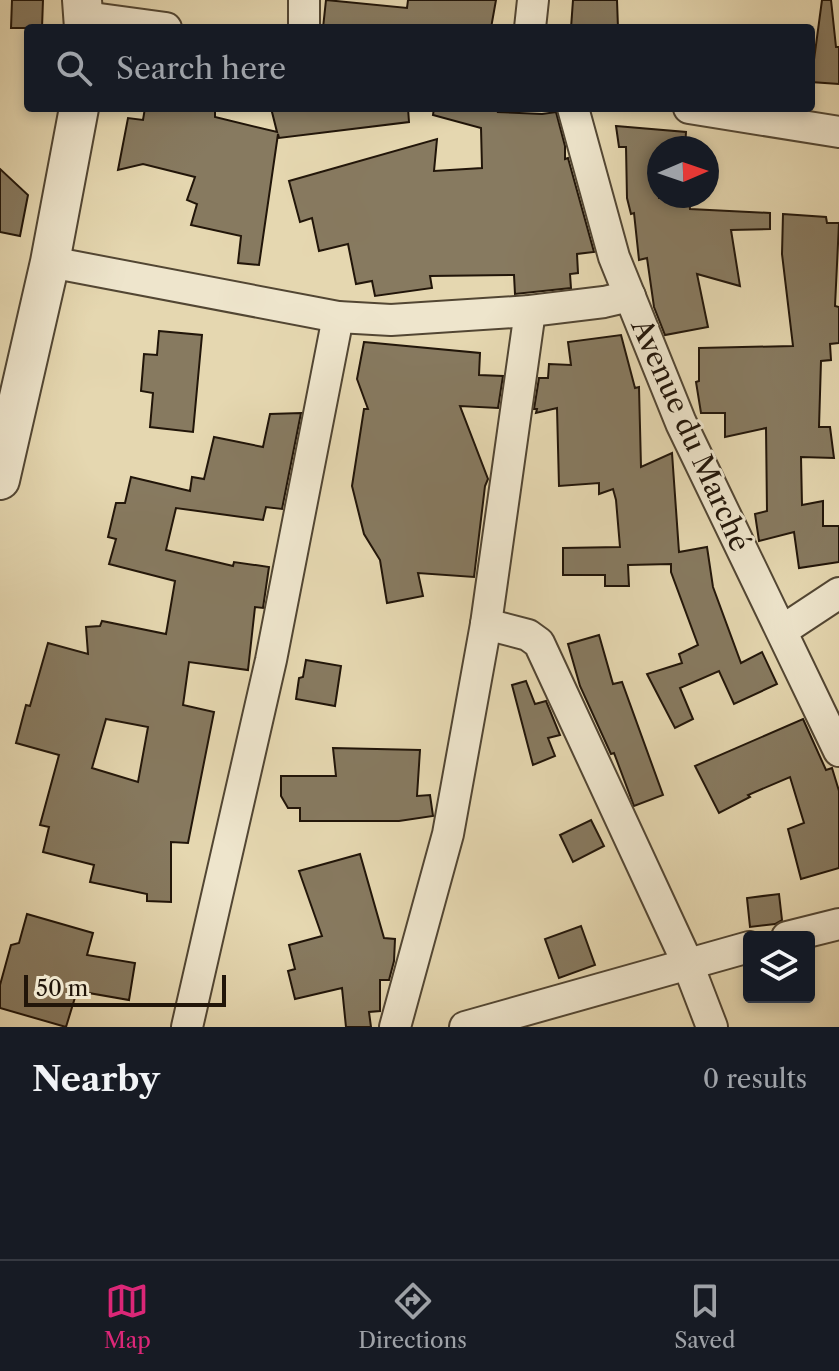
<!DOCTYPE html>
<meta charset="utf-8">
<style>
body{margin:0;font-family:"Libre Caslon Text",serif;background:#242831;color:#f1f3f6}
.controls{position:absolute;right:24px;bottom:24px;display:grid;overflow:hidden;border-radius:8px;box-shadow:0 4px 12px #0003}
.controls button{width:72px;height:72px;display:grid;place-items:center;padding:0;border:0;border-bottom:2px solid #363941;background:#171b24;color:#f1f3f6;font:40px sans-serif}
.compass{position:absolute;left:647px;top:136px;width:72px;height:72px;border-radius:50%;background:#171b24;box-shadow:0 4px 12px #0003;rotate:88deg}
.scale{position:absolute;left:24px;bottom:20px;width:202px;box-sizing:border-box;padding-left:8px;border:4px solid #211509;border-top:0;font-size:22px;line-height:28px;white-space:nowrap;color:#211509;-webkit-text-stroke:6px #eee5cc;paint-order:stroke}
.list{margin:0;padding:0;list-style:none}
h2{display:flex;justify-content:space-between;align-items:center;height:104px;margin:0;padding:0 32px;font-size:34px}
h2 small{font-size:26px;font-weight:400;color:#9ea1a6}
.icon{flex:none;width:44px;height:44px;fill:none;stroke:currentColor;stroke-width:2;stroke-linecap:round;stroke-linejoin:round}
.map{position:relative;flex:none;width:839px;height:1027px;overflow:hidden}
.search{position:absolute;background:#171b24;box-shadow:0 4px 12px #0003;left:24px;right:24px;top:24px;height:88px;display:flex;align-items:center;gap:20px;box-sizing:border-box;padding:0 28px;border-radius:8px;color:#9ea1a6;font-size:30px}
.sheet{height:232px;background:#171b24}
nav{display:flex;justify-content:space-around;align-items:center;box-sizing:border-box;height:112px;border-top:2px solid #363941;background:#171b24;font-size:22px;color:#9ea1a6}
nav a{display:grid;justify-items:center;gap:4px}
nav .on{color:#db2777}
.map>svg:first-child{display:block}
.building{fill:#877a60;stroke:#211509;stroke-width:2;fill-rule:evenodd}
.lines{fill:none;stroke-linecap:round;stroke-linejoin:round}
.minor-casing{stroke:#524633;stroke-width:34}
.tertiary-casing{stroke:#524633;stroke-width:42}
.minor{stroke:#eee5cc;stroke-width:30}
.tertiary{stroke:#eee5cc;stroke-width:38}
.labels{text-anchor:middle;stroke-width:6;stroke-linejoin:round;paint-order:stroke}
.street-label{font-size:28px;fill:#211509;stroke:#eee5cc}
</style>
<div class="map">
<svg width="839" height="1027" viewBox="0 0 839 1027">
<rect width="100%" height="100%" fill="#e5d7b0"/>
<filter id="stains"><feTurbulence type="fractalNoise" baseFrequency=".0025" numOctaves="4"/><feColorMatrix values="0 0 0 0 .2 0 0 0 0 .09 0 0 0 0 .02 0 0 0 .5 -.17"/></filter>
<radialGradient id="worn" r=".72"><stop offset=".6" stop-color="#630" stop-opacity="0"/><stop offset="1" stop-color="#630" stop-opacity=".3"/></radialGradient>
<!-- building -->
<g class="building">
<polygon points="12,0 43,0 42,28 11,28"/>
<polygon points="326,0 407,8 408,0 496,0 491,28 323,28"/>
<polygon points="573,0 617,0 618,28 571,28"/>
<polygon points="822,0 831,0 836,47 839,47 839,84 811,82"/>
<polygon points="145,108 215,108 215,117 277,132 271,108 408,108 409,122 279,138 278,134 259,265 238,263 241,236 191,225 197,204 187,200 195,177 143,164 118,170 128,118 143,120"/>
<polygon points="434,108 499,108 498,112 542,114 556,112 565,146 565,159 568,158 594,252 577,254 578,273 570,274 571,288 515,294 514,275 430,276 432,288 375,296 372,281 356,284 348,244 319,251 312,218 300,222 289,181 437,139 434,171 482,168 481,128 433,115"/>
<polygon points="616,126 686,132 685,148 659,148 659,198 689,197 690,209 770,213 770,229 731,230 740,286 697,274 708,327 665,335 654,307 647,258 639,260 634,213 631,214 627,198 626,147 619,147"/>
<polygon points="0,169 28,195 20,236 0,232"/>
<polygon points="783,214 826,217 827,223 839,223 835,306 839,307 839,343 830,344 831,360 821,361 819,427 830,427 834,458 801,457 802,505 823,501 823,526 839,526 839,562 799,568 794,532 759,541 755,514 767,511 766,428 725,437 725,413 701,413 696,382 699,381 699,348 793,346 782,254"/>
<polygon points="159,331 202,335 193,432 150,427 153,393 141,391 144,354 157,355"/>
<polygon points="621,335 635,388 639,387 641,467 672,453 679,552 707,547 713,587 741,663 762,652 777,684 734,704 719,671 680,688 693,719 675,728 647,674 682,663 679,654 698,645 671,572 671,564 628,565 629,586 605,586 605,575 563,575 563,548 620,547 616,500 613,489 599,494 599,483 559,486 557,408 536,413 537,409 534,409 539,378 548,378 549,364 571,365 568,342"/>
<polygon points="364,342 480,353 479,375 503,376 498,408 460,406 488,479 485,486 474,577 418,573 423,596 387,603 380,560 364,534 352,486 364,409 368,409 357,379"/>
<path d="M301,413L282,509L266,507L263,520L176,508L166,550L233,566L234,562L269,567L263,608L255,607L248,670L189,662L183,705L214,712L188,843L171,842V902L147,901V894L90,882L94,865L43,852L49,827L40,825L59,755L16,743L26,705L30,706L48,643L88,654L86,627L100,626L102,621L166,634L175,581L109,564L116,539L108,537L116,503H125L131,477L190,491L192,477L204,479L214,437L263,447L270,414ZM106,719L148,727L138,782L92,768Z"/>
<polygon points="599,635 613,684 622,682 663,795 634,806 614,753 611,754 580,686 568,644"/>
<polygon points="306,660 341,666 335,706 296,699 299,678 303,677"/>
<polygon points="526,681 535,704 546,701 560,735 548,738 555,756 533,765 512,685"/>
<polygon points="803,719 826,770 832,768 839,791 839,868 801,879 788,829 804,823 790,777 748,795 750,797 719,813 695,766"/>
<polygon points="333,748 420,750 417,796 430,795 433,816 399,821 300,821 300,808 288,808 281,796 281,776 336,776"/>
<polygon points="591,820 604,846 573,862 560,835"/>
<polygon points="360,854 384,938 395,939 394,961 389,980 380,980 380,1011 369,1012 371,1027 346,1027 342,988 295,999 288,971 295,969 289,945 322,936 299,871"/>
<polygon points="779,894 782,920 775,924 750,927 747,898"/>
<polygon points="27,914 93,933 87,955 135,963 129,1000 77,991 66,1027 0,1008 0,985 11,945 19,943"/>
<polygon points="581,926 595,965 559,978 545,939"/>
</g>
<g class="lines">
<!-- minor casing -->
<g class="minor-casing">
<g id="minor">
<polyline points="304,0 304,28"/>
<polyline points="85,17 166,28"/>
<polyline points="530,28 533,0"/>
<polyline points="573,108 614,257 681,423 839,751"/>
<polyline points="689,108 839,132"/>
<polyline points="50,262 338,317 391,320 530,311 604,302 630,296"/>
<polyline points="486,624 528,635 539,643 687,962 712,1027"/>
<polyline points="783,630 839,593"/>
<polyline points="787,937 839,924"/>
<polyline points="187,1027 271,660 338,317"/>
<polyline points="395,1027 448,834 486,624 530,311"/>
<polyline points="465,1027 749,947"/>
</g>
</g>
<!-- tertiary casing -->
<g class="tertiary-casing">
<g id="tertiary">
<polyline points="82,0 84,28"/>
<polyline points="0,480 50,262 79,108"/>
</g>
</g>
<!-- minor -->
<use href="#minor" class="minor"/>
<!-- tertiary -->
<use href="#tertiary" class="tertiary"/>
</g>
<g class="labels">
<!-- street labels -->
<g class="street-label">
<text transform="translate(691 435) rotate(66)" y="10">Avenue du Marché</text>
</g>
</g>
<rect width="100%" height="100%" filter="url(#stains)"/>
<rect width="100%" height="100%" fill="url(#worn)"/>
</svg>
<div class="controls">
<button><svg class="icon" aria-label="layers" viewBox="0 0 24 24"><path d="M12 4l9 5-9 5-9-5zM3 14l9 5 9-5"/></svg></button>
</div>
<svg class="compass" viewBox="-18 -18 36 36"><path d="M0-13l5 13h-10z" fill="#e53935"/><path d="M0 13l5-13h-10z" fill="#9ea1a6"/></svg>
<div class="scale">50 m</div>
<div class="search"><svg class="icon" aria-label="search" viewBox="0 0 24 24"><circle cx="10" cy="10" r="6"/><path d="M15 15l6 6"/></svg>Search here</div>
</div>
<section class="sheet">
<h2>Nearby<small>0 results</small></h2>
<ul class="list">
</ul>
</section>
<nav>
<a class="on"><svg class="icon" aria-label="map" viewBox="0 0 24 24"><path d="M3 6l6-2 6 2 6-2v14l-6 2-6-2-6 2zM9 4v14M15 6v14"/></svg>Map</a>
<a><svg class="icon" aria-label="directions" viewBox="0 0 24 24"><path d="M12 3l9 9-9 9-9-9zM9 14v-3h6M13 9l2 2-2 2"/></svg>Directions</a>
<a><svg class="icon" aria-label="saved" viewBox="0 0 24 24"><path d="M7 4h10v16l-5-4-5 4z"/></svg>Saved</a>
</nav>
